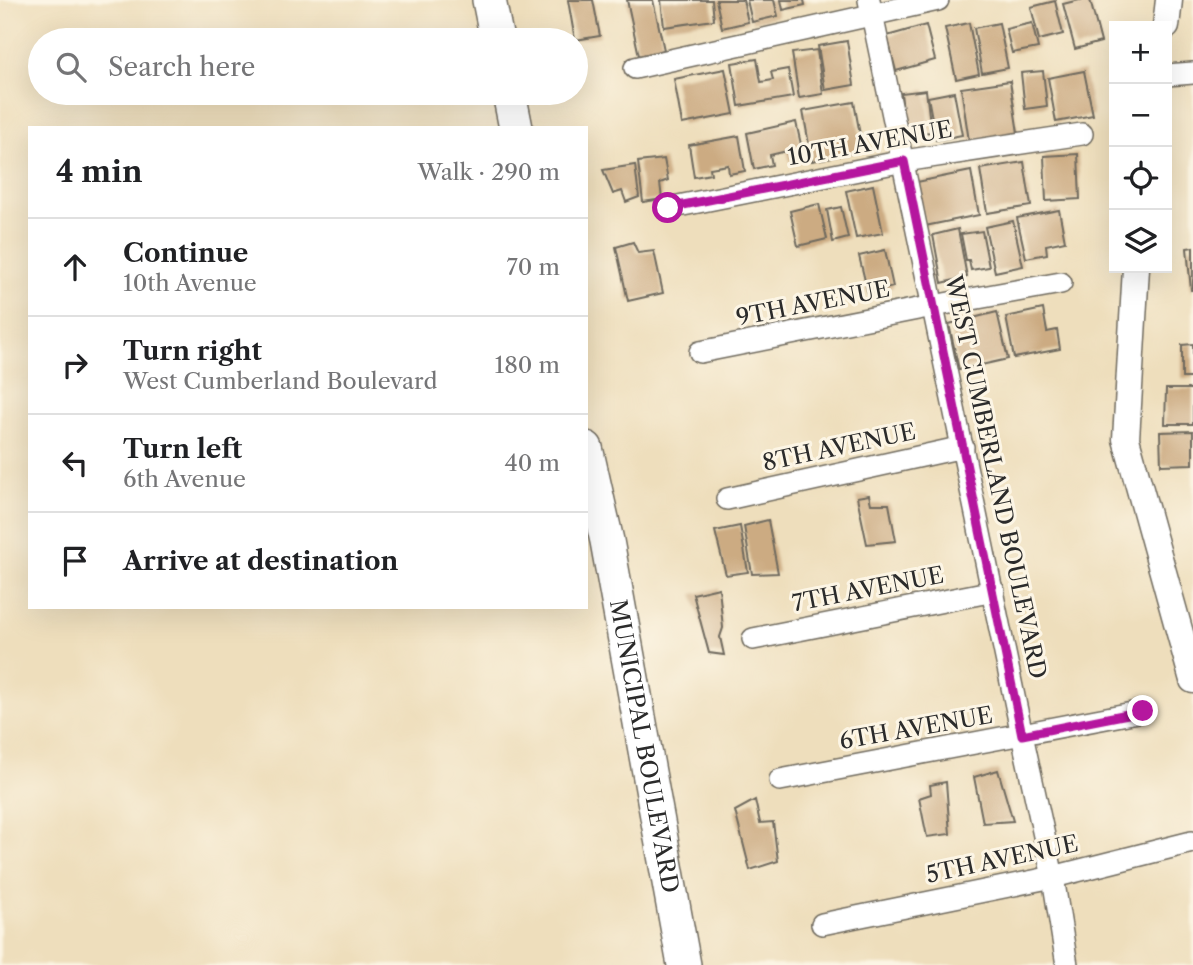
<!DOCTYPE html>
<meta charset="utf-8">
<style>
body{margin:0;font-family:"Libre Caslon Text",serif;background:#f2f2f2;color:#202124}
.controls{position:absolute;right:21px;top:21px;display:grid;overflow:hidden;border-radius:0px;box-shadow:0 7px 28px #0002}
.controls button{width:63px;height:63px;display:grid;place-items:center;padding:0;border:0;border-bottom:2px solid #e0e0e0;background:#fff;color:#202124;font:35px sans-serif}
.stop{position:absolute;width:21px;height:21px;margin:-16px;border:5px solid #b5179e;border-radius:50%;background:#fff}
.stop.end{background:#b5179e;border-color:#fff;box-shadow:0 2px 7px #0008}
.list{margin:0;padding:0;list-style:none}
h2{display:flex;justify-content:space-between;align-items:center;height:91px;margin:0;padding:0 28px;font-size:30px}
h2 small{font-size:23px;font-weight:400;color:#757577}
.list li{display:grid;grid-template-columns:46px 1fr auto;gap:21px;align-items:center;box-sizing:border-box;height:98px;padding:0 28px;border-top:2px solid #e0e0e0}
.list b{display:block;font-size:26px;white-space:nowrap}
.list p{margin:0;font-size:23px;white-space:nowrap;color:#757577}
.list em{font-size:23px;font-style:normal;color:#757577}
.icon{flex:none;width:38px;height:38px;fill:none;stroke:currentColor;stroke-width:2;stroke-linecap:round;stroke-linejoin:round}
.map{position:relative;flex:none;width:1193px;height:965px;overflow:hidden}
.search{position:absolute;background:#fff;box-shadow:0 7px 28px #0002;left:28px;top:28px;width:560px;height:77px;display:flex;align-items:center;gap:18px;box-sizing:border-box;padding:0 24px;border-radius:38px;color:#757577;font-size:26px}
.panel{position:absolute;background:#fff;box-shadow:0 7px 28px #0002;left:28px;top:126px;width:560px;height:483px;border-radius:0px}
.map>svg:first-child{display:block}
.building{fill:#ccab82}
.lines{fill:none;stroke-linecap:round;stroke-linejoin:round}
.minor-casing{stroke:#6f6a5e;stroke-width:24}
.tertiary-casing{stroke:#6f6a5e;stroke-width:29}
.primary-casing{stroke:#6f6a5e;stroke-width:36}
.minor{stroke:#fff;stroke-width:21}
.tertiary{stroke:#fff;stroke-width:26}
.primary{stroke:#fff;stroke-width:33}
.route{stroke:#b5179e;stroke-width:9}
.labels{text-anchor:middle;stroke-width:6;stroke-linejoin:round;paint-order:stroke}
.street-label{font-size:23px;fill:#2b2b2b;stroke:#fcf5e5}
</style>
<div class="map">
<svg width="1193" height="965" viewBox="0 0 1193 965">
<rect width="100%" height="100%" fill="#fcf5e5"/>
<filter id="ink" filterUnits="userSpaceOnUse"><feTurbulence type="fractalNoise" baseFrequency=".0143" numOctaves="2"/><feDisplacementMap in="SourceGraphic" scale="14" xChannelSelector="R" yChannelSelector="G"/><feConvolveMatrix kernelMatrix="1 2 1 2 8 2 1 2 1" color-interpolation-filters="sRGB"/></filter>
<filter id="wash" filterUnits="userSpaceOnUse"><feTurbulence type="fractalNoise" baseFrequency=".00686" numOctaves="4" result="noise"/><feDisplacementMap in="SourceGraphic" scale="28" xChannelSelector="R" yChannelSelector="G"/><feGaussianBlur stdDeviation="1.57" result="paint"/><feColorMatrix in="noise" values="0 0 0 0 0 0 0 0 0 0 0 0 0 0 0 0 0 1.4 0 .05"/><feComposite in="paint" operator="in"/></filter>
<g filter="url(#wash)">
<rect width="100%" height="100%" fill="#eedebc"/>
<g id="blocks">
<!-- building -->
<g class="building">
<polygon points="568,0 593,0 600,36 575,40"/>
<polygon points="627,0 653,0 664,50 639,56"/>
<polygon points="661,0 712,0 714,20 664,27"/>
<polygon points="716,0 743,0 748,22 722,28"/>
<polygon points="747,0 774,0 778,16 752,22"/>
<polygon points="781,0 804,0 805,5 783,10"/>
<polygon points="1079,0 1090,0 1101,42 1075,49 1063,4"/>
<polygon points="1055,1 1063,34 1039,40 1031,7"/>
<polygon points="969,23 979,74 956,79 945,28"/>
<polygon points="999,23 1008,68 982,73 974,28"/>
<polygon points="1032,23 1038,48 1012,53 1006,29"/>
<polygon points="926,25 935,60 896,71 887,36"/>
<polygon points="847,41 854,85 825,90 818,46"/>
<polygon points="817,50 823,94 799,98 792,53"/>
<polygon points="757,59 761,82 773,80 771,72 788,69 793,97 739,106 732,63"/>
<polygon points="725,69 734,114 682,124 674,79"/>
<polygon points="1043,71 1047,106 1025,109 1021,73"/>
<polygon points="1084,71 1093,115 1056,122 1048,78"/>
<polygon points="1010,81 1018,133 969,141 961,88"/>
<polygon points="926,90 931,132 906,135 901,93"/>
<polygon points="954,92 962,135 936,140 928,97"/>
<polygon points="854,102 863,151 812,161 803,111"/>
<polygon points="796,122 804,158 790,162 787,151 770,155 772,165 754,169 747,133"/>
<polygon points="739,136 745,171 729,174 728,165 710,168 711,174 694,177 689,145"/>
<polygon points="1078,154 1080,199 1046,201 1044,156"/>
<polygon points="664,159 668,180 660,183 662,199 643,202 638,162"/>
<polygon points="1024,162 1031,206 987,213 980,169"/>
<polygon points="635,165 639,197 626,202 622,191 613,194 603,170"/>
<polygon points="971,171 979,215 925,226 917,182"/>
<polygon points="873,185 883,233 856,238 846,191"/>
<polygon points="819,204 827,239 798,246 790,211"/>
<polygon points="841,207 848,238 833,242 827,210"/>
<polygon points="1059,210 1065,241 1046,245 1047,254 1026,258 1017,218"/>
<polygon points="1013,221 1023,266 995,272 985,227"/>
<polygon points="958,229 967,277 942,283 933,235"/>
<polygon points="982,231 989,267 971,270 969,260 966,260 961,234"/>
<polygon points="633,242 638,253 654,251 663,293 628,301 616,247"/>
<polygon points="1193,247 1193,290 1191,290 1187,248"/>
<polygon points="885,250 893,287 868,293 859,256"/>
<polygon points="1043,309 1047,332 1057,330 1060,349 1014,358 1006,317"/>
<polygon points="997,312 1008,359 959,370 949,324"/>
<polygon points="1193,344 1193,378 1182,378 1182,345"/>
<polygon points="1166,389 1193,389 1193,424 1165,424"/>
<polygon points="1193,431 1193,464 1161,465 1160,432"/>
<polygon points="869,495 871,504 889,504 896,541 867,544 857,497"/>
<polygon points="768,520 778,573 752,574 744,526"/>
<polygon points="740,526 748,572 726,575 715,531"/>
<polygon points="719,588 723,628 720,637 724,655 709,653 693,594"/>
<polygon points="998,770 1013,821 983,823 974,777"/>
<polygon points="946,782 950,834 927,837 919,798 931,794 930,785"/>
<polygon points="755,800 760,823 773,822 778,861 750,870 735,811"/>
</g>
</g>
</g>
<g filter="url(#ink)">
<use href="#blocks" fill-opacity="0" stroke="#6f6a5e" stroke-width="2"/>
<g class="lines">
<!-- minor casing -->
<g class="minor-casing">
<g id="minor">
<polyline points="869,0 1022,735 1053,877 1067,965"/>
<polyline points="635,68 938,0"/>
<polyline points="1167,75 1193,73"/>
<polyline points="668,208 904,161 1082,134"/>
<polyline points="700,352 933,306 1061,283"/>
<polyline points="727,499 963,447"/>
<polyline points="753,639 994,591"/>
<polyline points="780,780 1143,711"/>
<polyline points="822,924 1053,877 1192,842"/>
</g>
</g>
<!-- tertiary casing -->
<g class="tertiary-casing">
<g id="tertiary">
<polyline points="1166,26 1169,0"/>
<polyline points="1136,268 1126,439 1193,680"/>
</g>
</g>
<!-- primary casing -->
<g class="primary-casing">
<g id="primary">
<polyline points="489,0 497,40"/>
<polyline points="509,93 516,128"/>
<path id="s1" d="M586,448L607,541L684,965"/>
</g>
</g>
<!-- minor -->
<use href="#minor" class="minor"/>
<!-- tertiary -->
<use href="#tertiary" class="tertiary"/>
<!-- primary -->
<use href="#primary" class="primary"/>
</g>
</g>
<g class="lines" filter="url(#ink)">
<!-- route -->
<polyline class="route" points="668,208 904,161 1022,735 1143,711"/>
</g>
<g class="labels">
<!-- street labels -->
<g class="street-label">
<text transform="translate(870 143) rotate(-10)" y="8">10TH AVENUE</text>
<text transform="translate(813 303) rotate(-11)" y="8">9TH AVENUE</text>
<text transform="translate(839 447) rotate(-12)" y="8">8TH AVENUE</text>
<text transform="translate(996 477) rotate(78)" y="8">WEST CUMBERLAND BOULEVARD</text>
<text transform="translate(868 589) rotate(-11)" y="8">7TH AVENUE</text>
<text transform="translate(916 728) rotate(-10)" y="8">6TH AVENUE</text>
<text dy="8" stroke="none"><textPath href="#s1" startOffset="304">MUNICIPAL BOULEVARD</textPath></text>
<text transform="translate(1002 859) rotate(-12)" y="8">5TH AVENUE</text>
</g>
</g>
</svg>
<div class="controls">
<button>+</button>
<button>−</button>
<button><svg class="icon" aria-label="locate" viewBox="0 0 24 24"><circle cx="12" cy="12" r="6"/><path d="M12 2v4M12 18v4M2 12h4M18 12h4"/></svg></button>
<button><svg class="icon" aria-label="layers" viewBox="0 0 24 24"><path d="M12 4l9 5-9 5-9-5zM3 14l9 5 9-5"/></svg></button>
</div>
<div class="stop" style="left:668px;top:208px"></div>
<div class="stop end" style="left:1143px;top:711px"></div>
<div class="search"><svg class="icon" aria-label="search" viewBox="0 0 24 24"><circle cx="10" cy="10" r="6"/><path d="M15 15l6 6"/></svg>Search here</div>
<section class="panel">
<h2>4 min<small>Walk · 290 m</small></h2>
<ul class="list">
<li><svg class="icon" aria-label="ahead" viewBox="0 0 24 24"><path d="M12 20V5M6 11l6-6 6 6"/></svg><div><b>Continue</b><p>10th Avenue</p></div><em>70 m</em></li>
<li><svg class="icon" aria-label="right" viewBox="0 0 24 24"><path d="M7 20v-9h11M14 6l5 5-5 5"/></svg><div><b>Turn right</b><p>West Cumberland Boulevard</p></div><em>180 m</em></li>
<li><svg class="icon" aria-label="left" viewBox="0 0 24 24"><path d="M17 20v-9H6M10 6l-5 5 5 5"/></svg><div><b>Turn left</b><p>6th Avenue</p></div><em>40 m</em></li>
<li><svg class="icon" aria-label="arrive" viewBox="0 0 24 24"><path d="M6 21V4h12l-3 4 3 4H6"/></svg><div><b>Arrive at destination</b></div></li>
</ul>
</section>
</div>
